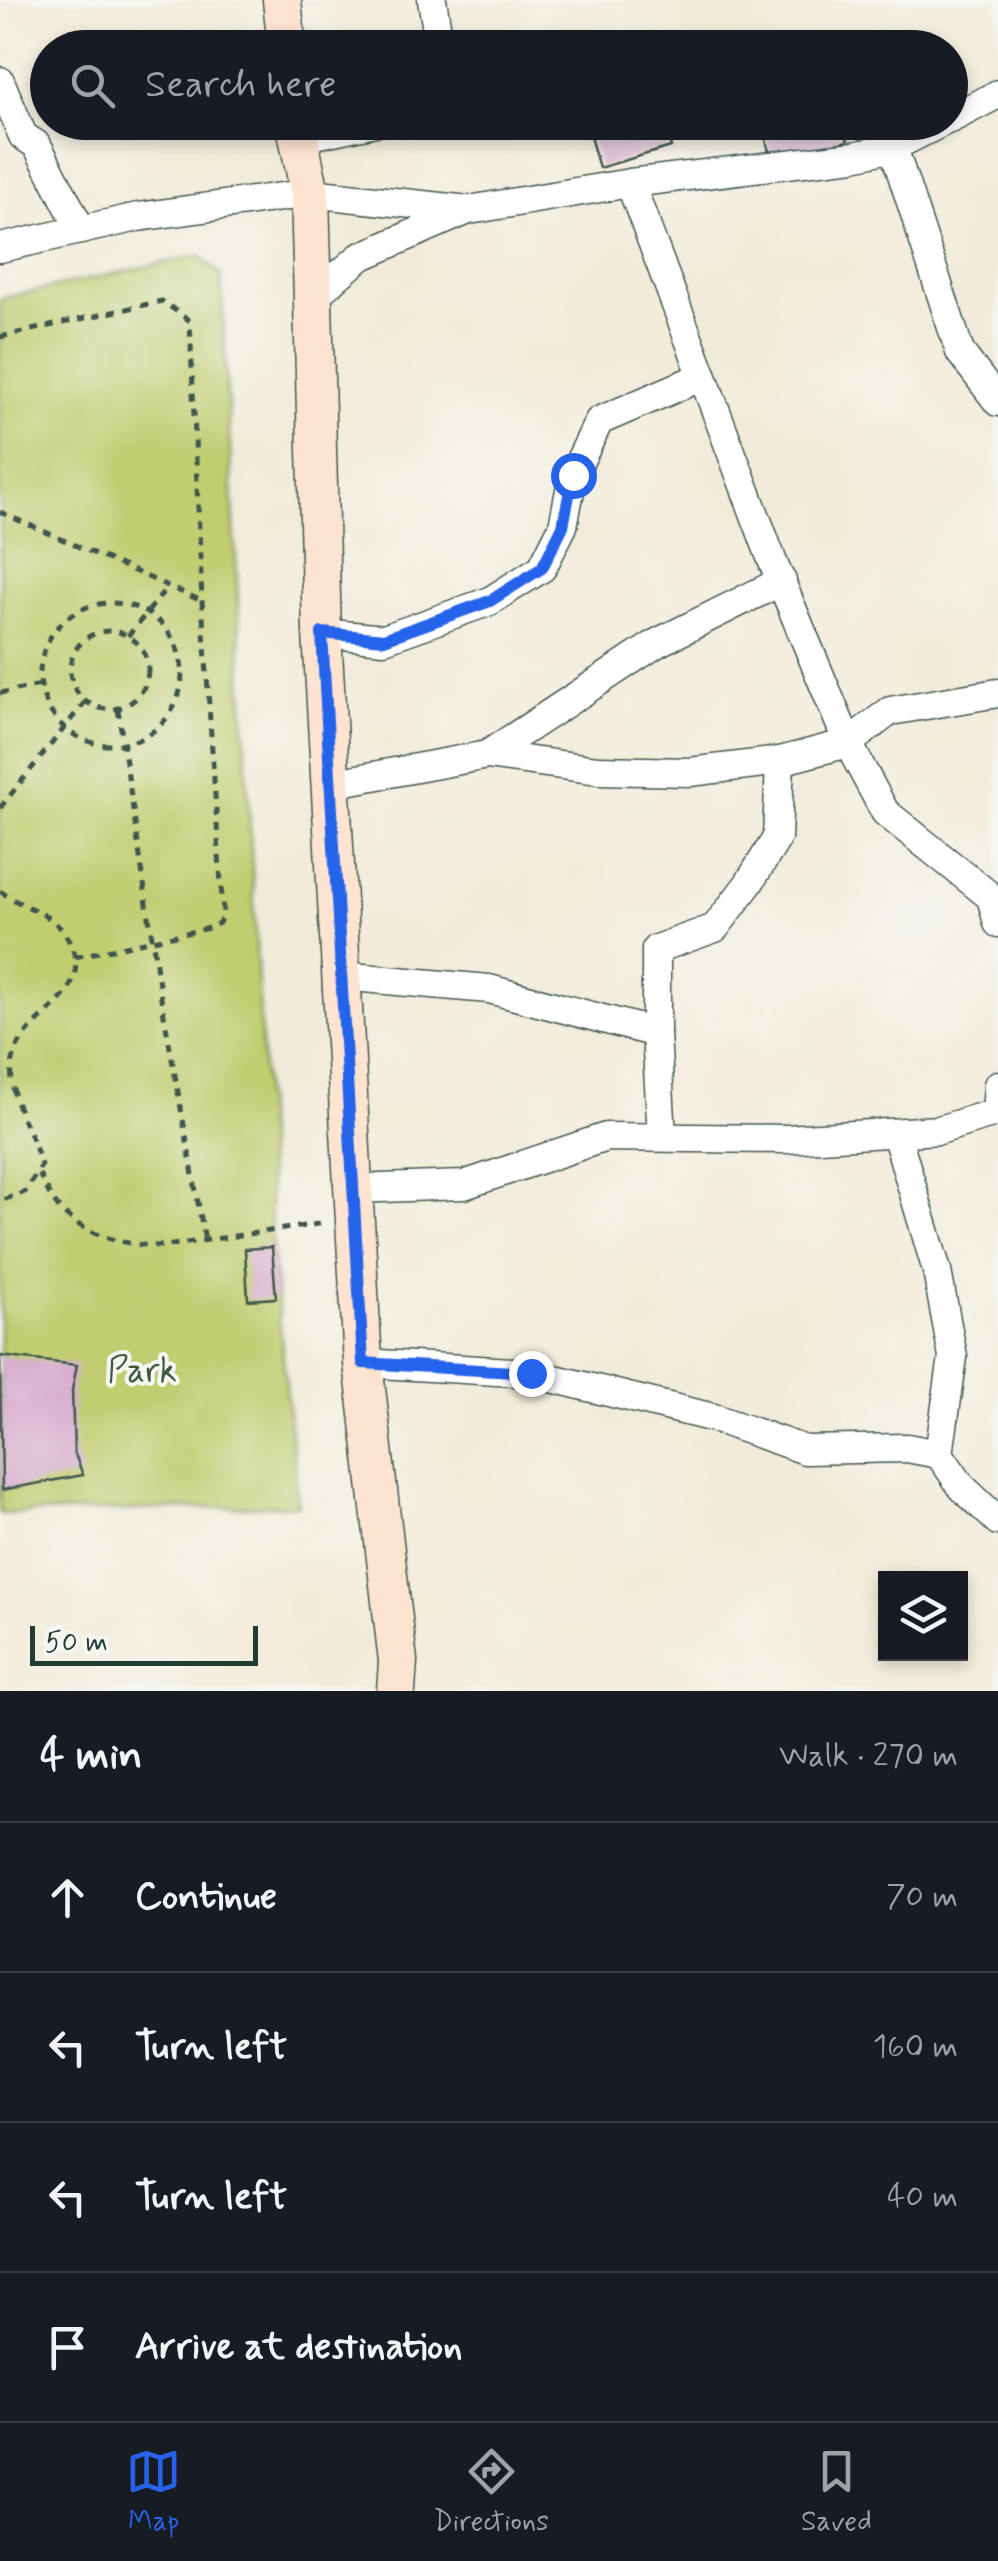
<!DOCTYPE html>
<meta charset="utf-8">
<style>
body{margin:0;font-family:Mynerve,sans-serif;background:#20242c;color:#f1f3f6}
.controls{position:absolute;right:30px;bottom:30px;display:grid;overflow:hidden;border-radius:0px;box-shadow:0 5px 15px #0003}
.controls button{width:90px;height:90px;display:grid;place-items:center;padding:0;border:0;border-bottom:2px solid #363941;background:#171b24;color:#f1f3f6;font:50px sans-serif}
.scale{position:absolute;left:30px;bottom:25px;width:228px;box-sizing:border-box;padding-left:10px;border:5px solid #1f3d34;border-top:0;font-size:28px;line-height:35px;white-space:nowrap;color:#1f3d34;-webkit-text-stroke:8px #f6f6f2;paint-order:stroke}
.stop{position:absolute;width:30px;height:30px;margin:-22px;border:8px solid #2563eb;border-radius:50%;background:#fff}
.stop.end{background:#2563eb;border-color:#fff;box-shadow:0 2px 10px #0008}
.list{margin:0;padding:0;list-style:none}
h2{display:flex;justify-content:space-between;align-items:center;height:130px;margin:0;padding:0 40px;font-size:42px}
h2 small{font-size:32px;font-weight:400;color:#9ea1a6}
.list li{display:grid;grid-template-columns:65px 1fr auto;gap:30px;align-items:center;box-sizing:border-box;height:150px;padding:0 40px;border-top:2px solid #363941}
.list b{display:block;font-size:38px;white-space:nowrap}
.list em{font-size:32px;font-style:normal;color:#9ea1a6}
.icon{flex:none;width:55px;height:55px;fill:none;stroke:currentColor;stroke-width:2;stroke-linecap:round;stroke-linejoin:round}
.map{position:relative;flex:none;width:998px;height:1691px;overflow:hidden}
.search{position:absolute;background:#171b24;box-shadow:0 5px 15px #0003;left:30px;right:30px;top:30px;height:110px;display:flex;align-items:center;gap:25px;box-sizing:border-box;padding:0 35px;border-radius:55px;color:#9ea1a6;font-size:38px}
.sheet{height:730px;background:#171b24}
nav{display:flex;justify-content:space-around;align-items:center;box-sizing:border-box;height:140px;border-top:2px solid #363941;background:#171b24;font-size:28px;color:#9ea1a6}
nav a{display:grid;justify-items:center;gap:5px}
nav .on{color:#2563eb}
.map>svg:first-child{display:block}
.green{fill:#c0cd6f;stroke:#708552;stroke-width:2.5}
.building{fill:#d9b1cf}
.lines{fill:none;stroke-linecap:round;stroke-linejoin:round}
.street-casing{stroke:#3f574d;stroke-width:31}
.secondary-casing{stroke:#3f574d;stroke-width:41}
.path{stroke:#3f574d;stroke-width:5;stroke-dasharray:8 8;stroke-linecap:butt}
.street{stroke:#fff;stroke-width:28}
.secondary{stroke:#fde4d1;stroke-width:38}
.route{stroke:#2563eb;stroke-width:12}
.labels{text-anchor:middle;stroke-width:8;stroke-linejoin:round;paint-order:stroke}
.park-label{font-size:35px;fill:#3f5a40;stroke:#f6f6f2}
</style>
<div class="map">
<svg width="998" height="1691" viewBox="0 0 998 1691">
<rect width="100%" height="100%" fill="#f6f6f2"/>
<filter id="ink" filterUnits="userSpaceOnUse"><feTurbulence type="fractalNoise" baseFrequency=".01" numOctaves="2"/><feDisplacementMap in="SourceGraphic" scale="20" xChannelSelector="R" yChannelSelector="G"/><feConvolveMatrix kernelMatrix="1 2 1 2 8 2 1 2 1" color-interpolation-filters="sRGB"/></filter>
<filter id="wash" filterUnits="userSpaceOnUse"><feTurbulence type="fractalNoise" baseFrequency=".0048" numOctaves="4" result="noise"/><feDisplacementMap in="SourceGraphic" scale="40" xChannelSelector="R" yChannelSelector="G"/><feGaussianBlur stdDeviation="2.25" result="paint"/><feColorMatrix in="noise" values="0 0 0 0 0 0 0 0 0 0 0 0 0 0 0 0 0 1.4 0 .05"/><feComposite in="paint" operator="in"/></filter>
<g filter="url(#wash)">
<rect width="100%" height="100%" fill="#f2ebd9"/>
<!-- green -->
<polygon class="green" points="199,255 221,275 272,1247 298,1505 0,1514 0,299"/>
<g id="blocks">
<!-- building -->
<g class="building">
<polygon points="586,122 664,122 671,147 599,168"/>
<polygon points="762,122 830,122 831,128 844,125 848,141 771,160"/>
<polygon points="272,1247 276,1298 248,1300 245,1249"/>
<polygon points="0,1356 77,1365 72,1390 74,1452 83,1475 2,1490"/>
</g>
</g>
</g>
<g filter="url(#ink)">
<use href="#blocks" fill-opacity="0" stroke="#3f574d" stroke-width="2.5"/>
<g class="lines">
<!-- street casing -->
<g class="street-casing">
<g id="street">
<polyline points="432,0 440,48"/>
<polyline points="0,81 23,136 37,145 81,230"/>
<polyline points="950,119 998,94"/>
<polyline points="296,139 375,122"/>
<polyline points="893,147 960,352 998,402"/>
<polyline points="630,183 772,560 848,743 885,812 991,897 998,923"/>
<polyline points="0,248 138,217 310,193 469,210 630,183 854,156 893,147 943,122"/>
<polyline points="313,297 360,257 468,210"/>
<polyline points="322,633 384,639 490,601 542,568 563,526 573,475 599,421 703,376"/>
<polyline points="487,755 598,770 690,772 780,761 848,743 890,711 998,693"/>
<polyline points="330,784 487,755 657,643 782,581"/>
<polyline points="341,976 489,989 656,1033"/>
<polyline points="996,1113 998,1085"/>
<polyline points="896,1133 937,1271 953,1357 939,1454 962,1487 998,1521"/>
<polyline points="662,1137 656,1033 656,949 715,928 749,883 777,838 780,761"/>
<polyline points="353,1189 464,1185 606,1137 785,1139 939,1130 998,1112"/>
<polyline points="363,1363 531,1373 714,1418 805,1450 907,1448 939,1454"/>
</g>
</g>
<!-- secondary casing -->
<g class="secondary-casing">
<g id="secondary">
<polyline points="282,0 287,48"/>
<polyline points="295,122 310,193 322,633 363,1363 398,1661 396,1691"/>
</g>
</g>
<!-- path -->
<g class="path">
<polyline points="0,337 162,301 190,321 202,601 223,914 219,923 209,928 75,957"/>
<polyline points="0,512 202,601"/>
<circle cx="111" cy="674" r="71"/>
<circle cx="109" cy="670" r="39"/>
<polyline points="128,636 167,588"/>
<polyline points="0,693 41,685"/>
<polyline points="118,709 161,998 205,1241"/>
<polyline points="0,808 85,702"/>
<path d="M0,891C17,904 38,909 54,922C64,930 71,942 74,954C86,1001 25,1016 14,1056C3,1098 33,1128 41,1166L25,1192L0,1201"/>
<path d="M39,1174C45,1185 51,1199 60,1209C86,1238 130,1246 166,1246L325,1223"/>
</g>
<!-- street -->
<use href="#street" class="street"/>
<!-- secondary -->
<use href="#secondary" class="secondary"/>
</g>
</g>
<g class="lines" filter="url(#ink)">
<!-- route -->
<polyline class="route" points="531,1373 363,1363 322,633 384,639 490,601 542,568 563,526 573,475"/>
</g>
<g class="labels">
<!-- park labels -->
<g class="park-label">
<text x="142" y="1381">Park</text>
</g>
</g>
</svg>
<div class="controls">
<button><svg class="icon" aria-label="layers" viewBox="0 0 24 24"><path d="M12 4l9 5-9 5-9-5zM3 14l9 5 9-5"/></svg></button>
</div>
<div class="scale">50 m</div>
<div class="stop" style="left:573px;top:475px"></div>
<div class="stop end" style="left:531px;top:1373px"></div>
<div class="search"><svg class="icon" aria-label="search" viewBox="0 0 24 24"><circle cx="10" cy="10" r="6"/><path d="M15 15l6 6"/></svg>Search here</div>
</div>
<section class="sheet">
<h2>4 min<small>Walk · 270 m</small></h2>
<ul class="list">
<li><svg class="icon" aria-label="ahead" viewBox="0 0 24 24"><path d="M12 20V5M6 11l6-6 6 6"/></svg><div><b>Continue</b></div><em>70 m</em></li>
<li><svg class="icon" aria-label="left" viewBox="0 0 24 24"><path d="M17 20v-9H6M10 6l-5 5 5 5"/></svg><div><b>Turn left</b></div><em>160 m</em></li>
<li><svg class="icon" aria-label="left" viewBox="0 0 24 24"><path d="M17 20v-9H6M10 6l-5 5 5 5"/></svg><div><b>Turn left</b></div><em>40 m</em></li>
<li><svg class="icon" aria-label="arrive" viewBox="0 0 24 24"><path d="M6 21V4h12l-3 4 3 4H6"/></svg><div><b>Arrive at destination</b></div></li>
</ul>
</section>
<nav>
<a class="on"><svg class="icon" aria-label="map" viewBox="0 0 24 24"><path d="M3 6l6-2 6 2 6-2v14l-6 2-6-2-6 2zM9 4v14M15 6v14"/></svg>Map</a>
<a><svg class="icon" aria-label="directions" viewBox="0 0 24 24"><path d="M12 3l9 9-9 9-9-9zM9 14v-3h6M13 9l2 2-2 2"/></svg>Directions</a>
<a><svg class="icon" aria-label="saved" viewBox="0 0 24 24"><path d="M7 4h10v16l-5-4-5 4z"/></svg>Saved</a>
</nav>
